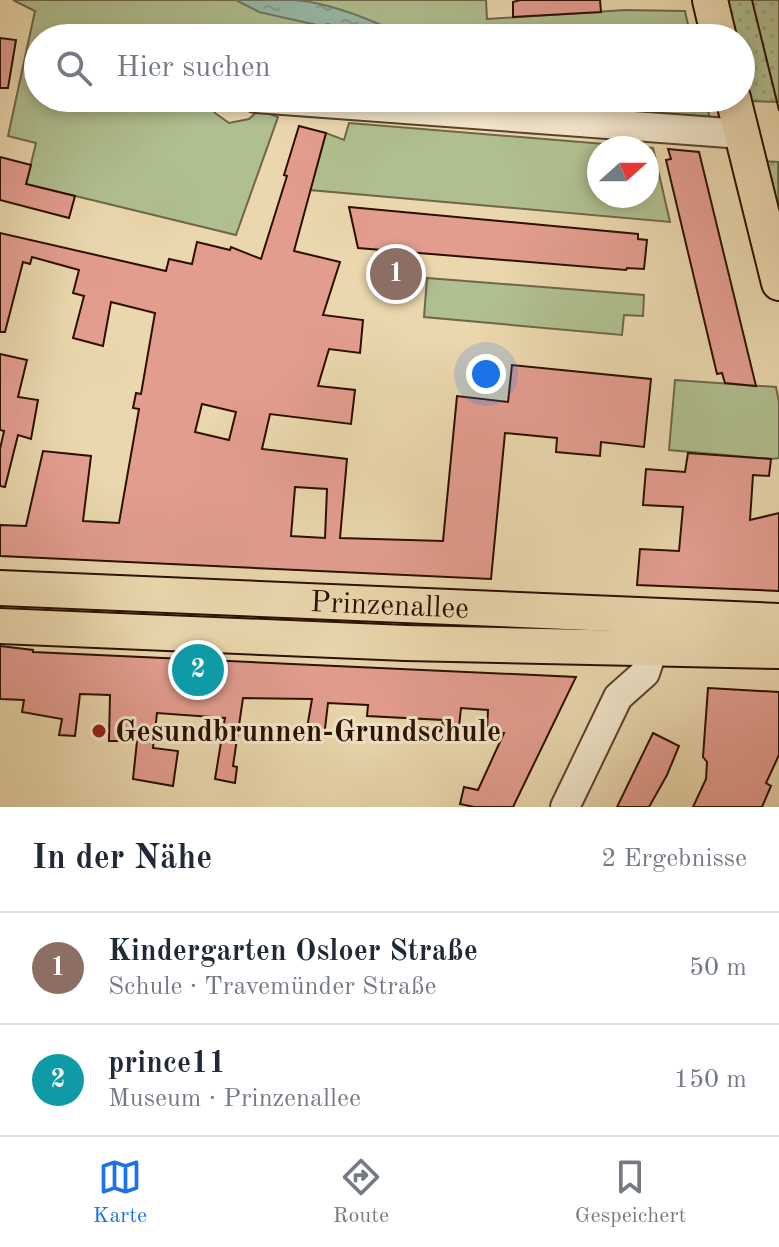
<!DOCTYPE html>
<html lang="de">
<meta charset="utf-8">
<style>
body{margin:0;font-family:"Old Standard TT",serif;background:#f2f2f3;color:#1f2937}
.compass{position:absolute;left:587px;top:136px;width:72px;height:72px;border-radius:50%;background:#fff;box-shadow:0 4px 12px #0003;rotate:69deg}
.you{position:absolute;left:486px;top:374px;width:28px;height:28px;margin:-20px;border:6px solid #fff;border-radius:50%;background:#1a73e8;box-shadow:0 0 0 12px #1a73e833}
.badge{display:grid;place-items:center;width:52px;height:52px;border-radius:50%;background:#1a73e8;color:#fff;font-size:26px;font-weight:700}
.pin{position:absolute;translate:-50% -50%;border:4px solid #fff;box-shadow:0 2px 8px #0006}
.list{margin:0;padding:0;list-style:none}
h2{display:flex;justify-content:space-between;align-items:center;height:104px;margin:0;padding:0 32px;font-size:34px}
h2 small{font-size:26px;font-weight:400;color:#747a83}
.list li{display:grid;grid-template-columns:52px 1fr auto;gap:24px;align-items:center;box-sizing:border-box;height:112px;padding:0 32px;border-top:2px solid #e0e1e3}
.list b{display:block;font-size:30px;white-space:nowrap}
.list p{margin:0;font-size:26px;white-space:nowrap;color:#747a83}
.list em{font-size:26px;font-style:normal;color:#747a83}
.icon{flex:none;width:44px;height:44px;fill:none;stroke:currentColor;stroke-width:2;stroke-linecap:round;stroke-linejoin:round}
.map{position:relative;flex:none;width:779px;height:807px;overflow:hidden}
.search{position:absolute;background:#fff;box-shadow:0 4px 12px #0003;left:24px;right:24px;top:24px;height:88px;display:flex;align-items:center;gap:20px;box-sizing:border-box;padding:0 28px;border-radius:44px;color:#747a83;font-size:30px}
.sheet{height:328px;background:#fff}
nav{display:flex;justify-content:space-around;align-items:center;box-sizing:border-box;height:112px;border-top:2px solid #e0e1e3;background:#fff;font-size:22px;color:#747a83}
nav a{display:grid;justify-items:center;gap:4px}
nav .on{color:#1a73e8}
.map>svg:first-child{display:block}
.grass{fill:url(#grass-dots);stroke:#6e6748;stroke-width:2}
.park{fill:#b0bf8f;stroke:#6e6748;stroke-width:2;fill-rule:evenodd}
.water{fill:url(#water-ripples);stroke:#6d7664;stroke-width:2}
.building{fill:#e39d8f;stroke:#2c0f00;stroke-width:2;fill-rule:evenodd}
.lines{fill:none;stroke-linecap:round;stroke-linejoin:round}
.minor-casing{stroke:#5c412b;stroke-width:32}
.major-casing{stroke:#2c0f00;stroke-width:38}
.minor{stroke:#f1e5ca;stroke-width:28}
.major{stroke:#ead7ad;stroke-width:34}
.tram{stroke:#2c0f00;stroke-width:2}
.poi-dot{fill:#8f2418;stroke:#f1e5ca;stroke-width:3}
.labels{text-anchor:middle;stroke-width:6;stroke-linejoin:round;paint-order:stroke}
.street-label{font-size:30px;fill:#2c0f00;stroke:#f1e5ca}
.poi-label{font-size:30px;font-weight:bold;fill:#2c0f00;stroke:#f1e5ca;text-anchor:start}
</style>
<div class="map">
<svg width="779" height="807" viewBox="0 0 779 807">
<defs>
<pattern id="grass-dots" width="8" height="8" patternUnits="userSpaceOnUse" patternTransform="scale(2)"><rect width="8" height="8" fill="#b0bf8f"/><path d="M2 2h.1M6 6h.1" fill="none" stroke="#98a37a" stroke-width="1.8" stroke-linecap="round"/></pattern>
<pattern id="water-ripples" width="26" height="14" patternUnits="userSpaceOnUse" patternTransform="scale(2)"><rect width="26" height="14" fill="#98baa7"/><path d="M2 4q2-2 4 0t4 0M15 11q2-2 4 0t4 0" fill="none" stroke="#839f8e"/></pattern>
</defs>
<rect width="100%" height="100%" fill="#ead7ad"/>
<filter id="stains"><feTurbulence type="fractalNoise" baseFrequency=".0025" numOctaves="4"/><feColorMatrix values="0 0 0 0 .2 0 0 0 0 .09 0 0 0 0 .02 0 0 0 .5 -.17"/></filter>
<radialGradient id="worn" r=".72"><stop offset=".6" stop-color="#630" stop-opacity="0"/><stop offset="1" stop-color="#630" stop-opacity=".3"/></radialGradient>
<!-- grass -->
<g class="grass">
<polygon points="722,0 779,0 779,102 746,101 741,80 741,38 731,38"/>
<polygon points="760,161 778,162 779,238"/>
<polygon points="0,599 208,608 208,621 0,613"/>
<polygon points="221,608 392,616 391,626 221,622"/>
<polygon points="417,618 561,622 561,635 416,628"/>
</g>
<!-- park -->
<g class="park">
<polygon points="13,0 486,0 487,19 625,10 685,11 691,38 38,38 38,98 211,98 215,113 229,123 249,119 259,110 278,117 236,235 26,184 36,143 8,136 35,11"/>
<polygon points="374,98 705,98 711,123"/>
<path d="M349,123L653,148L670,222L310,190L326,133L344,140ZM599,148H647V196H599Z"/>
<polygon points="427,278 644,295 643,316 624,315 622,335 424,317"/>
<polygon points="675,380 776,387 779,402 779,458 771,459 669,450"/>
</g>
<!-- water -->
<path class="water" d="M236,0C255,0 275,0 294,0C333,3 374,21 409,38H369L328,24L321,26L259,12Z"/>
<!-- building -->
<g class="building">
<polygon points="520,0 600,0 601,12 513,17 513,2"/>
<polygon points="0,38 16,40 8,88 0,88"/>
<path d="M299,126L326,133L294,251L340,262L323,315L363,320L360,353L329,349L318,386L355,390L351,424L270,414L262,449L347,459L340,538L443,541L457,396L508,402L512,365L651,379L644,447L601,442L600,456L556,452L557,438L505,433L491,579L0,556V525L26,526L43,451L91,456L83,521L119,523L139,409L133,408L136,393L141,394L155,313L111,302L103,346L73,338L84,296L73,293L79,270L32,257L30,264L23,262L5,332H0V233L166,271L169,259L192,264L197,242L230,250L231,247L261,259L287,176L284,175ZM202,404L236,412L229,440L195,432ZM295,487L327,489L325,538L291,536Z"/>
<polygon points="668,149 699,152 756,386 725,383 722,373 717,374 666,160 671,159"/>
<polygon points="0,157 31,165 26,184 75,196 69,218 0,200"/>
<polygon points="349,207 638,234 638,239 647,240 644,269 627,268 626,270 358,248"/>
<polygon points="0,354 27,360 18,397 38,400 31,439 18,435 5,487 0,486 0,449 4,431 0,430"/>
<polygon points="688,453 771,459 769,476 753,475 750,520 779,513 779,591 637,585 640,549 679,551 683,507 643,505 646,469 685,472"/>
<polygon points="0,646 33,650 33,652 576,677 513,807 474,807 460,804 464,787 478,790 504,733 487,731 488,710 461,708 459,727 442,725 443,720 367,716 368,705 328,703 324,737 306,734 312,699 243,698 233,766 237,767 235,783 215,779 225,718 157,713 153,748 178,751 173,786 133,779 137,741 109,741 110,695 80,694 75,736 59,735 62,719 22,712 24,700 0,699"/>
<polygon points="708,688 779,692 779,755 766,783 771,786 762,807 693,807 706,779 707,762 703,757"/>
<polygon points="653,733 679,746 667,775 649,807 617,807"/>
</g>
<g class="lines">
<!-- minor casing -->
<g class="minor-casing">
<g id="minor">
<polyline points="256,98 742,134"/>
<polyline points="565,807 618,697 645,673 653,649 643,632"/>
</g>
</g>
<!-- major casing -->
<g class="major-casing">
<g id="major">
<polyline points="710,0 719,38"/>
<polyline points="733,98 779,283"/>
<path id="s1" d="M0,588L779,621"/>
<polyline points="0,626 406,643 779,651"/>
</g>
</g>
<!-- minor -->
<use href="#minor" class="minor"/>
<!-- major -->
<use href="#major" class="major"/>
<!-- tram -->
<polyline class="tram" points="752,0 779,110"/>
</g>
<!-- markers -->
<circle class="poi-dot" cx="99" cy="731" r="8"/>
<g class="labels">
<!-- street labels -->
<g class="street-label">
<text dy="10" stroke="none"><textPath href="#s1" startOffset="390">Prinzenallee</textPath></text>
</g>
<!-- poi labels -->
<g class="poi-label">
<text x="115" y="741">Gesundbrunnen-Grundschule</text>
</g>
</g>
<rect width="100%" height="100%" filter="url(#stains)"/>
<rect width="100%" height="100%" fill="url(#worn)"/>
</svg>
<svg class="compass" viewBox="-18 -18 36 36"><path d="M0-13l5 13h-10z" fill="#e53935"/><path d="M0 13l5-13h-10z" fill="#747a83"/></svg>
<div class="you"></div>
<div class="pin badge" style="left:396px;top:274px;background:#8d6e63">1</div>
<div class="pin badge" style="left:198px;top:670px;background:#0f9aa8">2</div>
<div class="search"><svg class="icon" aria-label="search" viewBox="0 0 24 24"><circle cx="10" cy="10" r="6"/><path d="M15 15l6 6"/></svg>Hier suchen</div>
</div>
<section class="sheet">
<h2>In der Nähe<small>2 Ergebnisse</small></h2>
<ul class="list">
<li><span class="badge" style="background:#8d6e63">1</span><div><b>Kindergarten Osloer Straße</b><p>Schule · Travemünder Straße</p></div><em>50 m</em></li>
<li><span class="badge" style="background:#0f9aa8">2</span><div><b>prince11</b><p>Museum · Prinzenallee</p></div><em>150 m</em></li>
</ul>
</section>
<nav>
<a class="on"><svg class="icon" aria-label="map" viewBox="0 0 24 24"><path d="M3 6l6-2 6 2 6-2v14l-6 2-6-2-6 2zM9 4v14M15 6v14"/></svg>Karte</a>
<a><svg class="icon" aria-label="directions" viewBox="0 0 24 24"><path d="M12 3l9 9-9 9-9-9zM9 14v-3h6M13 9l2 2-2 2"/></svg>Route</a>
<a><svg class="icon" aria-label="saved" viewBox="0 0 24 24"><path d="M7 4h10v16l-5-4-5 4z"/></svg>Gespeichert</a>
</nav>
